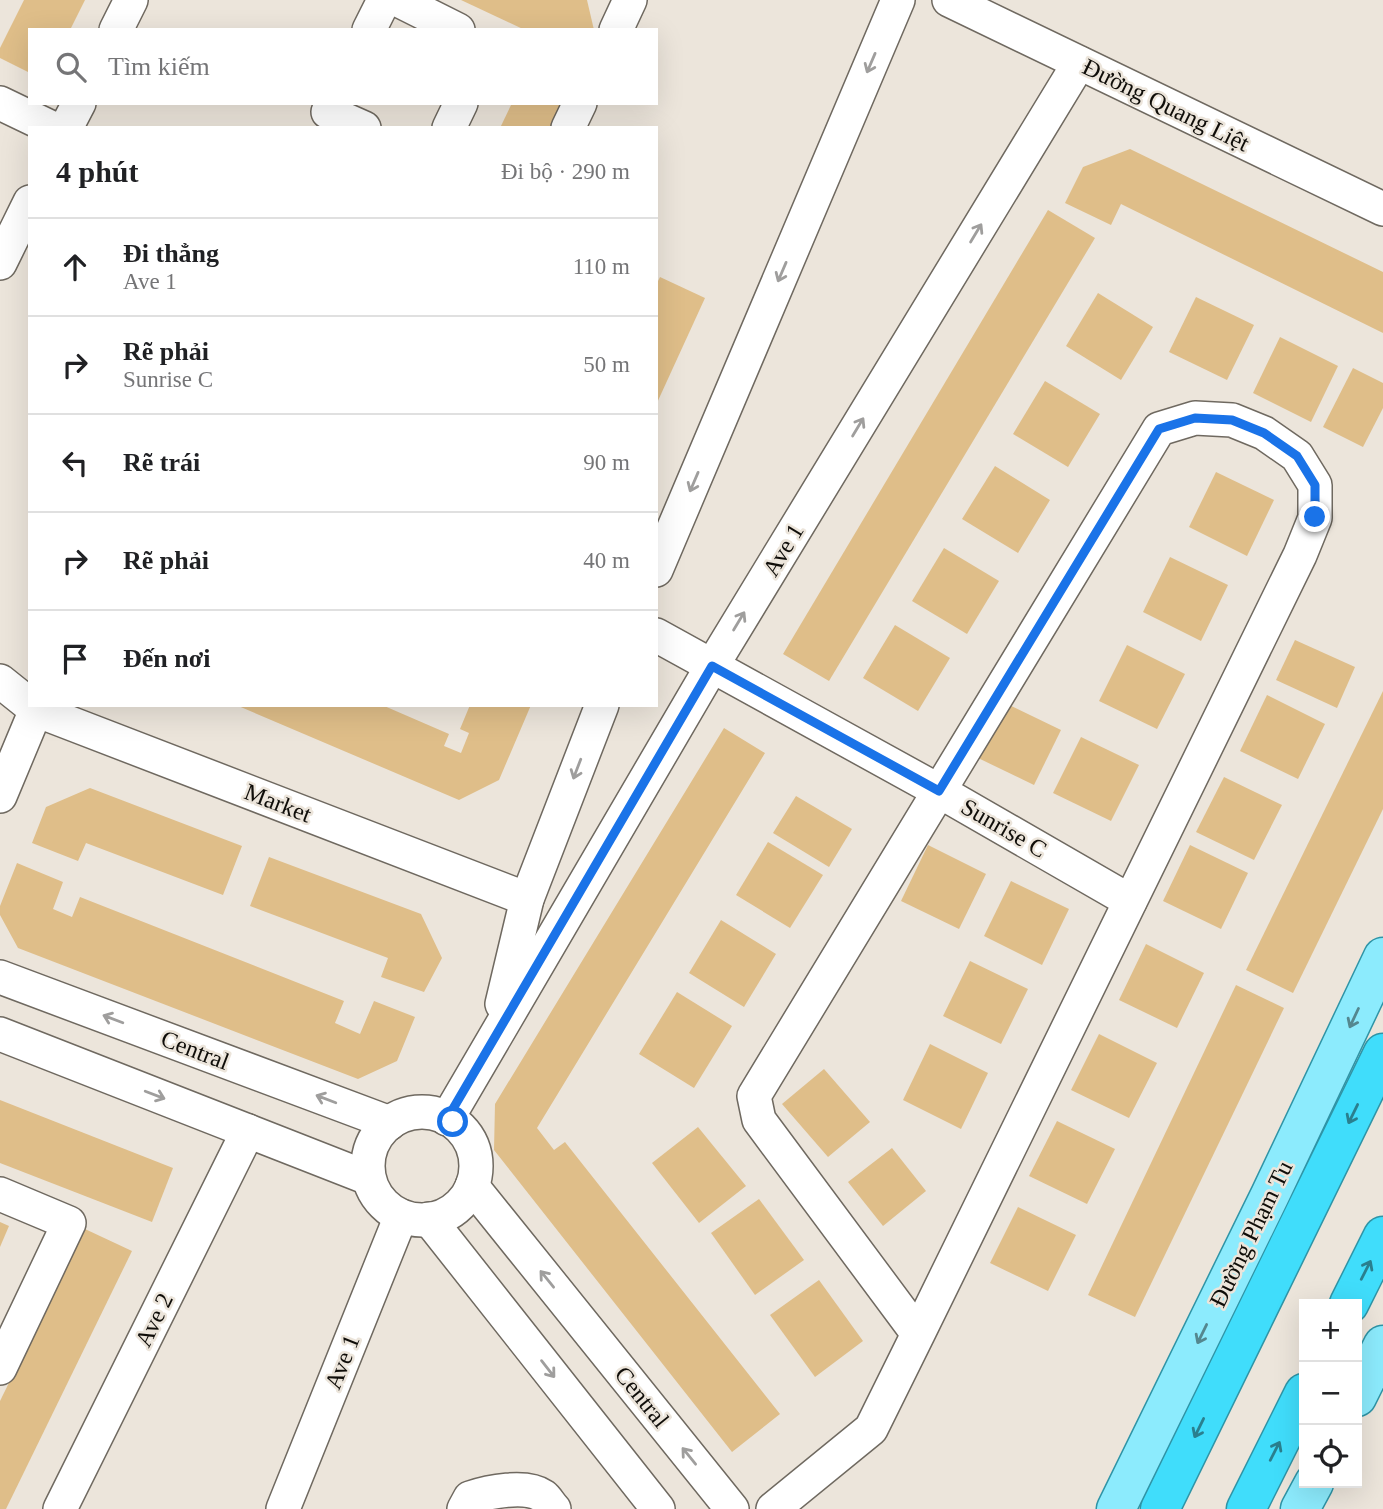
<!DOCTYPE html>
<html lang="vi">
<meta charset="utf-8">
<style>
body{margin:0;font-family:Georgia,serif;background:#f6f6f6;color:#202124}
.controls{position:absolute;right:21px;bottom:21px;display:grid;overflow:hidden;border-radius:0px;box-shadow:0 7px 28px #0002}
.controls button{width:63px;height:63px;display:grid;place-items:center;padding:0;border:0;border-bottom:2px solid #e0e0e0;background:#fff;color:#202124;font:35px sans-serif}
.stop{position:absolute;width:21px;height:21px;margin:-16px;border:5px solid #1a73e8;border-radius:50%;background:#fff}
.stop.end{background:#1a73e8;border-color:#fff;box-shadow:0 2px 7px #0008}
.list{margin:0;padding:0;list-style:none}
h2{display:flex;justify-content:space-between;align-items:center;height:91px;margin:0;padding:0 28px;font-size:30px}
h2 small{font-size:23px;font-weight:400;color:#757577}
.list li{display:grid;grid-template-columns:46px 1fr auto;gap:21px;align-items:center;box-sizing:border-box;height:98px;padding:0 28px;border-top:2px solid #e0e0e0}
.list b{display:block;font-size:26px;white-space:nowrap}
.list p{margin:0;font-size:23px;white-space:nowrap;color:#757577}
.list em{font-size:23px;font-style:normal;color:#757577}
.icon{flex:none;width:38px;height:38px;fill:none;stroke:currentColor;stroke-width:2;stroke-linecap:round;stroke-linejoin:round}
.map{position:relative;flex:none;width:1383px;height:1509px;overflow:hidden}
.search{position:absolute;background:#fff;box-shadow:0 7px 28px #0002;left:28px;top:28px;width:630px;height:77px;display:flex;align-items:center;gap:18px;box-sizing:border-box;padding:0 24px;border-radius:0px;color:#757577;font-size:26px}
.panel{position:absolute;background:#fff;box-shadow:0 7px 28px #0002;left:28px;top:126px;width:630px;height:581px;border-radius:0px}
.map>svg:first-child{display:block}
.building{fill:#dfbe89}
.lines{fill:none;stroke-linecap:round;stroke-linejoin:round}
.minor-casing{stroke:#6f6960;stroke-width:36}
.major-casing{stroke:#2f94a6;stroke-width:41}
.highway-casing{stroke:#2f94a6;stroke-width:41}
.minor{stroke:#fff;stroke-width:33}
.major{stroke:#8cebfd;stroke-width:38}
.highway{stroke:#40ddfb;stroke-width:38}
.oneway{stroke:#9f9e9d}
.oneway2{stroke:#54878f}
.oneway3{stroke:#2a7f8e}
.route{stroke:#1a73e8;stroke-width:9}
.labels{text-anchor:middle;stroke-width:5;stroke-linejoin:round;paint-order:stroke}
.street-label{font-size:24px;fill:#0f0d09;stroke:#ece5db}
</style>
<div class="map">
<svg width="1383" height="1509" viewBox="0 0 1383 1509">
<rect width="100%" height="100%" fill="#ece5db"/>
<!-- building -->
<g class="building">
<polygon points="24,0 85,0 70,30 30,30 30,73 0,58 0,48"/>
<polygon points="461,0 587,0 594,30 525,30"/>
<polygon points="512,103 577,103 565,128 500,128"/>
<polygon points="1130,149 1383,272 1383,333 1121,204 1111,225 1065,203 1083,167"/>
<polygon points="1048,210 1095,238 829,681 783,654"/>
<polygon points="660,277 705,298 656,405 656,285"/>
<polygon points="1098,293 1153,327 1121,380 1066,346"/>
<polygon points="1196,297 1254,325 1227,380 1169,352"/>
<polygon points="1280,337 1338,366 1311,422 1253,393"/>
<polygon points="1353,368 1383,383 1383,408 1363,447 1323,427"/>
<polygon points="1045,381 1100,414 1068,467 1013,434"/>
<polygon points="995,466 1050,500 1018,553 962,519"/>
<polygon points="1216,472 1274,500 1247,556 1189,527"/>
<polygon points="944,548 999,581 967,634 912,601"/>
<polygon points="1170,557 1228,585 1201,641 1143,612"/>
<polygon points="895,625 950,658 918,711 863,678"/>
<polygon points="1295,640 1355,667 1337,708 1276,680"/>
<polygon points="1127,645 1185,674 1157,729 1099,701"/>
<polygon points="1383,691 1383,809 1293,993 1246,970"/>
<polygon points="1267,695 1325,724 1298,779 1240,751"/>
<polygon points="1003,702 1061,730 1034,785 976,757"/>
<polygon points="236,705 382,705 449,734 444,746 461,753 469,733 460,729 470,705 531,705 499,780 459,800"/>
<polygon points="724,728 765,753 537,1128 554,1150 565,1142 780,1414 732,1452 494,1150 495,1104"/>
<polygon points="1081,737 1139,765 1111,821 1053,793"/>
<polygon points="1224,777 1282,805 1254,860 1196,832"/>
<polygon points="90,788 242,846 223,895 86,843 78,861 32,843 46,807"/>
<polygon points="796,796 852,829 829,867 773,833"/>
<polygon points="768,842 823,875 790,928 736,895"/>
<polygon points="928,845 986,874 959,929 901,901"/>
<polygon points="1190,845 1248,873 1221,929 1163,901"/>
<polygon points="269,857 421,914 442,958 424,992 381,977 388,958 250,906"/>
<polygon points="17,863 63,882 53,909 72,917 80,897 344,1001 335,1023 360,1034 374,1001 415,1017 397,1061 358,1079 18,948 0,915 0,906"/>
<polygon points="1011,881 1069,909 1042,965 984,936"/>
<polygon points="721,920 776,954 744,1007 689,973"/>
<polygon points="1146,944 1204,973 1177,1028 1119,1000"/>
<polygon points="970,961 1028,989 1001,1044 943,1016"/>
<polygon points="1236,985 1284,1008 1135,1317 1088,1295"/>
<polygon points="677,992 732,1026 694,1088 639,1054"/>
<polygon points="1099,1034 1157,1063 1129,1118 1071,1090"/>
<polygon points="930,1044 988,1073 961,1129 903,1100"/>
<polygon points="824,1069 870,1122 828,1157 782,1104"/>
<polygon points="0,1100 173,1168 152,1222 0,1163"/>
<polygon points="1057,1121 1115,1149 1087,1204 1029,1176"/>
<polygon points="698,1127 746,1186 699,1223 652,1163"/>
<polygon points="892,1148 926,1191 883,1226 848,1182"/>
<polygon points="759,1199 804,1260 755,1295 711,1233"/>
<polygon points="1018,1207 1076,1235 1048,1291 990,1263"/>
<polygon points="0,1222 9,1226 0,1247"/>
<polygon points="85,1229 132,1251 6,1509 0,1509 0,1401"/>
<polygon points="819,1280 863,1341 815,1377 770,1315"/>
</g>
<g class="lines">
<!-- minor casing -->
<g class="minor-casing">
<g id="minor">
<polyline points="398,0 458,30"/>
<polyline points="949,0 1383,209"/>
<polyline points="116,30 131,0"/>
<polyline points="369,30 384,0"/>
<polyline points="616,30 630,0"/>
<polyline points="0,103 52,128"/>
<polyline points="328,112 364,128"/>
<polyline points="66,128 79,103"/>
<polyline points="449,128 461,103"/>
<polyline points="568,128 580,103"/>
<polyline points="0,263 30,202"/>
<polyline points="656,570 898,0"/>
<polyline points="656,635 939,791 1130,901"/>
<polyline points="0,681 30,705"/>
<polyline points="31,705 36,710 527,899"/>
<polyline points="0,796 38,705"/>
<polyline points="0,977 390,1123"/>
<polyline points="502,1004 527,899 602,705"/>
<polyline points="0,1034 368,1178"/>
<circle cx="422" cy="1166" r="54"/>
<polyline points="447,1119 712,666 1079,63"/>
<polyline points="472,1186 732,1509"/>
<polyline points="0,1194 69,1223 0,1368"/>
<polyline points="429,1219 658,1509"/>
<polyline points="60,1509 248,1131"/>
<polyline points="283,1509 401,1216"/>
<path d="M464,1509L470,1498C488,1492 526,1484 543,1496C547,1499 550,1505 554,1509"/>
<polyline points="773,1509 871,1429 918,1334 1300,555 1315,518 1315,485 1297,456 1264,433 1232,420 1195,418 1159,429 754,1096 759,1120 918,1334"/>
</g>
</g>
<!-- major casing -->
<g class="major-casing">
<g id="major">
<polyline points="1357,1397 1383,1345"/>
<polyline points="1116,1509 1270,1195 1383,957"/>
<polyline points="1300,1509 1314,1483"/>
</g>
</g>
<!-- highway casing -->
<g class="highway-casing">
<g id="highway">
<polyline points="1349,1304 1383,1236"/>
<polyline points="1160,1509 1383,1053"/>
<polyline points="1246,1509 1304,1393"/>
</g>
</g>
<!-- minor -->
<use href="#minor" class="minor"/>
<!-- major -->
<use href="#major" class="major"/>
<!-- highway -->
<use href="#highway" class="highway"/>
</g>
<!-- one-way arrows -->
<defs><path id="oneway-shaft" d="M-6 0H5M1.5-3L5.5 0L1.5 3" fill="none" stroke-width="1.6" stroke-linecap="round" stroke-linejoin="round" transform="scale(1.75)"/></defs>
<g class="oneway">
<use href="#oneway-shaft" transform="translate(871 63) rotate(113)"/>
<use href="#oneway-shaft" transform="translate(976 233) rotate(-59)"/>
<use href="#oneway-shaft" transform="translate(782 272) rotate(113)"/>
<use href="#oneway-shaft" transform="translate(858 427) rotate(-59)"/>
<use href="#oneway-shaft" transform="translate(694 482) rotate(113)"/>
<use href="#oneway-shaft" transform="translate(739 621) rotate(-59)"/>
<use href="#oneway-shaft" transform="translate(577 769) rotate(111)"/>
<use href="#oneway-shaft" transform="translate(113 1019) rotate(-159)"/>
<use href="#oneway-shaft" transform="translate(155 1095) rotate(21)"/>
<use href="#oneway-shaft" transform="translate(326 1099) rotate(-159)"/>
<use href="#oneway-shaft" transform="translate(547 1279) rotate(-129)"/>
<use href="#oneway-shaft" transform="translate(548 1369) rotate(52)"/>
<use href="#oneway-shaft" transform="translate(689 1456) rotate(-129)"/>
</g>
<g class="oneway2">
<use href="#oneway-shaft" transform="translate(1354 1018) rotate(115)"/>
<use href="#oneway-shaft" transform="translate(1202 1334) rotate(116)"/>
</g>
<g class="oneway3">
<use href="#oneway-shaft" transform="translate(1353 1114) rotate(116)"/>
<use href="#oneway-shaft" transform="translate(1366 1270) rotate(-63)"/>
<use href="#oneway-shaft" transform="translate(1199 1428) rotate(116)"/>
<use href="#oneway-shaft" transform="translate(1275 1451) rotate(-63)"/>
</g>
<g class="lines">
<!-- route -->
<polyline class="route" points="453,1122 447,1119 712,666 939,791 1159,429 1195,418 1232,420 1264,433 1297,456 1315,485 1315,517"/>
</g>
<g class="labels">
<!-- street labels -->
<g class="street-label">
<text transform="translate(1166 105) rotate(26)" y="8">Đường Quang Liệt</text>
<text transform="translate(783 550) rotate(-59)" y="8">Ave 1</text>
<text transform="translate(278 803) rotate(21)" y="8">Market</text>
<text transform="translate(1004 828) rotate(30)" y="8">Sunrise C</text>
<text transform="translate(195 1050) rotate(21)" y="8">Central</text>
<text transform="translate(1251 1234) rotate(-64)" y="8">Đường Phạm Tu</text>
<text transform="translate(154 1320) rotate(-64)" y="8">Ave 2</text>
<text transform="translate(342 1362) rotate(-68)" y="8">Ave 1</text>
<text transform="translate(642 1397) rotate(51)" y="8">Central</text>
</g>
</g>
</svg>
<div class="controls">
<button>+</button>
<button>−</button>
<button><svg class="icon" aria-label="locate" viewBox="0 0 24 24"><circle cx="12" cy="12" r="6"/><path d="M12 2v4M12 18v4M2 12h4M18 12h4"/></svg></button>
</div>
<div class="stop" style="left:453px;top:1122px"></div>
<div class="stop end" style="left:1315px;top:517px"></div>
<div class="search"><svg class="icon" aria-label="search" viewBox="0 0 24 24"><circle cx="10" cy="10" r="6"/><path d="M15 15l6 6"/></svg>Tìm kiếm</div>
<section class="panel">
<h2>4 phút<small>Đi bộ · 290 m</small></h2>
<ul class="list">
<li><svg class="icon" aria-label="ahead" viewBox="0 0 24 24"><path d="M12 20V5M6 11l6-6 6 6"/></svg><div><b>Đi thẳng</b><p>Ave 1</p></div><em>110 m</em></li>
<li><svg class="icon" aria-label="right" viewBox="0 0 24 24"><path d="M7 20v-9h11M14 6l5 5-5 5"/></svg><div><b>Rẽ phải</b><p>Sunrise C</p></div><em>50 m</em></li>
<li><svg class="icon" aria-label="left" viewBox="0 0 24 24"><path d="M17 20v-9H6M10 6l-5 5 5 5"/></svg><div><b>Rẽ trái</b></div><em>90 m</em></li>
<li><svg class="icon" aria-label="right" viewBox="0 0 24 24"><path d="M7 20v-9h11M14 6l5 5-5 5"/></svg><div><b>Rẽ phải</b></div><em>40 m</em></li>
<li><svg class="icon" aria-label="arrive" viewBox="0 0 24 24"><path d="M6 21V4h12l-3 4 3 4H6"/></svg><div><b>Đến nơi</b></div></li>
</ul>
</section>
</div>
